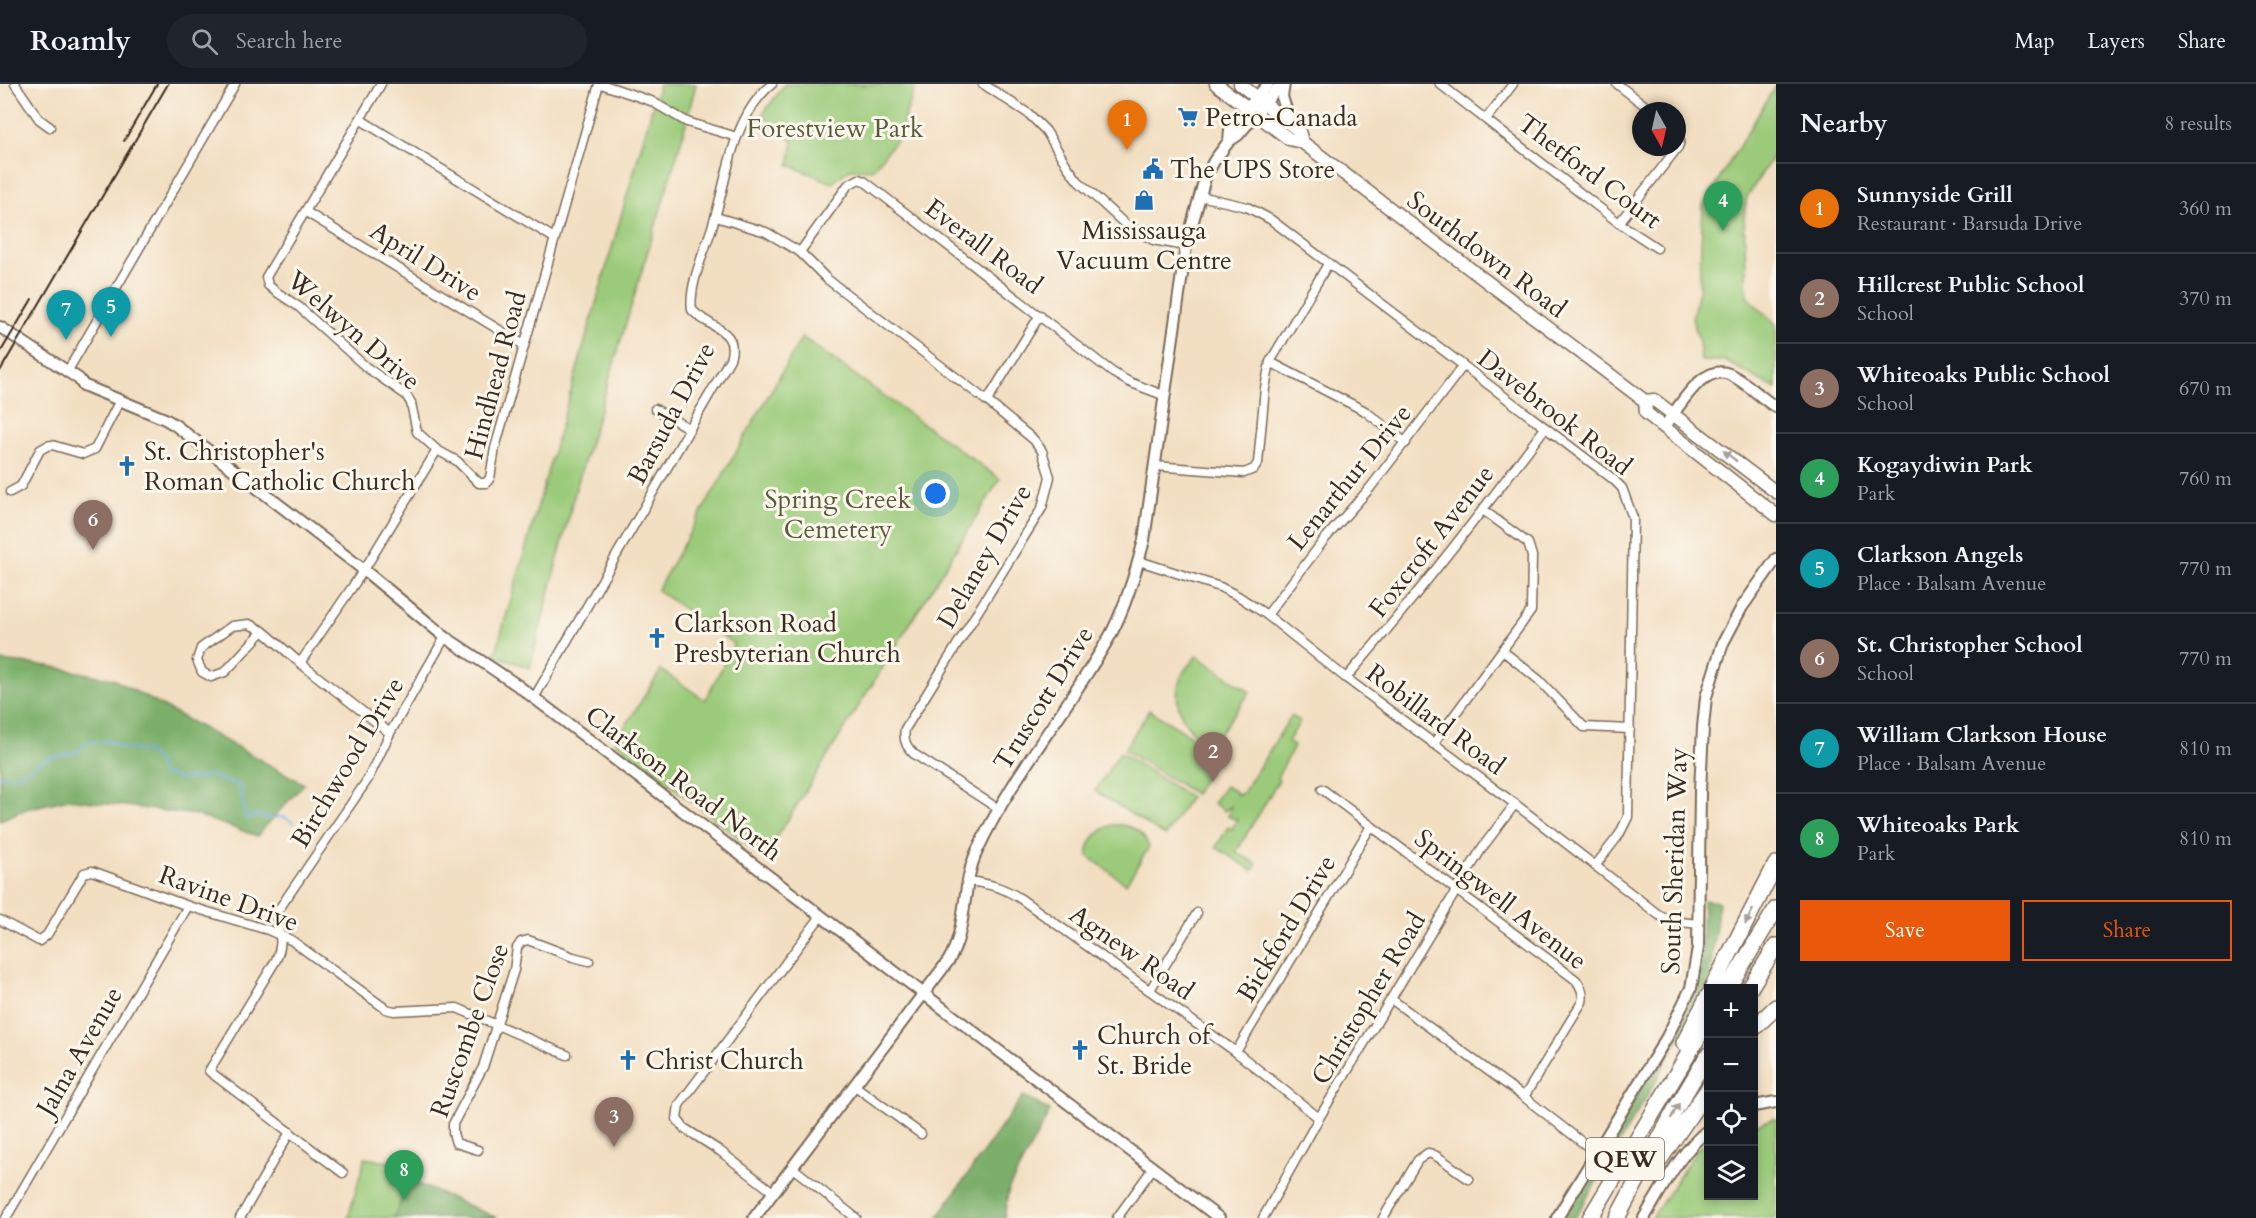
<!DOCTYPE html>
<meta charset="utf-8">
<style>
body{margin:0;font-family:Cardo,serif;background:#20242c;color:#f1f3f6}
.controls{position:absolute;right:18px;bottom:18px;display:grid;overflow:hidden;border-radius:0px;box-shadow:0 3px 9px #0003}
.controls button{width:54px;height:54px;display:grid;place-items:center;padding:0;border:0;border-bottom:2px solid #363941;background:#171b24;color:#f1f3f6;font:30px sans-serif}
.compass{position:absolute;left:1632px;top:18px;width:54px;height:54px;border-radius:50%;background:#171b24;box-shadow:0 3px 9px #0003;rotate:172deg}
.you{position:absolute;left:936px;top:410px;width:21px;height:21px;margin:-15px;border:4px solid #fff;border-radius:50%;background:#1a73e8;box-shadow:0 0 0 9px #1a73e833}
.badge{display:grid;place-items:center;width:39px;height:39px;border-radius:50%;background:#ea580c;color:#fff;font-size:20px;font-weight:700}
.pin{position:absolute;translate:-50% -50px;filter:drop-shadow(0 2px 3px #0008)}
.pin::after{content:'';position:absolute;top:32px;width:21px;height:18px;background:inherit;clip-path:polygon(0 0,100% 0,50% 100%)}
.list{margin:0;padding:0;list-style:none}
h2{display:flex;justify-content:space-between;align-items:center;height:78px;margin:0;padding:0 24px;font-size:26px}
h2 small{font-size:20px;font-weight:400;color:#9ea1a6}
.list li{display:grid;grid-template-columns:39px 1fr auto;gap:18px;align-items:center;box-sizing:border-box;height:90px;padding:0 24px;border-top:2px solid #363941}
.list b{display:block;font-size:22px;white-space:nowrap}
.list p{margin:0;font-size:20px;white-space:nowrap;color:#9ea1a6}
.list em{font-size:20px;font-style:normal;color:#9ea1a6}
.actions{display:flex;gap:12px;padding:18px 24px}
.actions a{flex:1;padding:14px 0;border:2px solid #ea580c;border-radius:0px;text-align:center;font-size:21px;color:#ea580c}
.actions .main{background:#ea580c;color:#fff}
.icon{flex:none;width:33px;height:33px;fill:none;stroke:currentColor;stroke-width:2;stroke-linecap:round;stroke-linejoin:round}
.map{position:relative;flex:none;width:1776px;height:1134px;overflow:hidden}
header{display:flex;align-items:center;gap:36px;box-sizing:border-box;height:84px;padding:0 30px;background:#171b24;border-bottom:2px solid #363941}
header strong{font-size:28px}
nav{display:flex;gap:33px;margin-inline-start:auto;font-size:21px}
.search{width:420px;height:54px;background:#20242c;display:flex;align-items:center;gap:15px;box-sizing:border-box;padding:0 21px;border-radius:33px;color:#9ea1a6;font-size:22px}
main{display:flex}
aside{flex:1;background:#171b24}
.map>svg:first-child{display:block}
.green{fill:#9bcb7a;stroke:#6b7a4c;stroke-width:1.5}
.forest{fill:#7caf6a;stroke:#5c6c44;stroke-width:1.5}
.lines{fill:none;stroke-linecap:round;stroke-linejoin:round}
.stream{stroke:#6fa8de;stroke-width:2}
.street-casing{stroke:#7b6957;stroke-width:11}
.secondary-casing{stroke:#7b6957;stroke-width:14}
.primary-casing{stroke:#7b6957;stroke-width:15}
.highway-casing{stroke:#7b6957;stroke-width:18}
.street{stroke:#fff;stroke-width:8}
.secondary{stroke:#fff;stroke-width:10}
.primary{stroke:#fff;stroke-width:12}
.highway{stroke:#fff;stroke-width:15}
.rail{stroke:#3b2a1e;stroke-width:2}
.oneway{fill:#a79f9a}
.labels{text-anchor:middle;stroke-width:6;stroke-linejoin:round;paint-order:stroke}
.shield{fill:#fbf7ec;stroke:#75685c;stroke-width:1.5}
.shield-label{font-size:24px;font-weight:bold;fill:#3b2a1e}
.poi-label{font-size:26px;fill:#3b2a1e;stroke:#fbf7ec;text-anchor:start}
.park-label{font-size:26px;fill:#585a3a;stroke:#fbf7ec}
.street-label{font-size:26px;fill:#3b2a1e;stroke:#fbf7ec}
</style>
<header>
<strong>Roamly</strong>
<div class="search"><svg class="icon" aria-label="search" viewBox="0 0 24 24"><circle cx="10" cy="10" r="6"/><path d="M15 15l6 6"/></svg>Search here</div>
<nav><a>Map</a><a>Layers</a><a>Share</a></nav>
</header>
<main>
<div class="map">
<svg width="1776" height="1134" viewBox="0 0 1776 1134">
<rect width="100%" height="100%" fill="#fbf7ec"/>
<filter id="ink" filterUnits="userSpaceOnUse"><feTurbulence type="fractalNoise" baseFrequency=".0167" numOctaves="2"/><feDisplacementMap in="SourceGraphic" scale="12" xChannelSelector="R" yChannelSelector="G"/><feConvolveMatrix kernelMatrix="1 2 1 2 8 2 1 2 1" color-interpolation-filters="sRGB"/></filter>
<filter id="wash" filterUnits="userSpaceOnUse"><feTurbulence type="fractalNoise" baseFrequency=".008" numOctaves="4" result="noise"/><feDisplacementMap in="SourceGraphic" scale="24" xChannelSelector="R" yChannelSelector="G"/><feGaussianBlur stdDeviation="1.35" result="paint"/><feColorMatrix in="noise" values="0 0 0 0 0 0 0 0 0 0 0 0 0 0 0 0 0 1.4 0 .05"/><feComposite in="paint" operator="in"/></filter>
<g filter="url(#wash)">
<rect width="100%" height="100%" fill="#f2dec1"/>
<!-- green -->
<g class="green">
<polygon points="659,0 696,0 682,54 575,408 530,584 495,571"/>
<polygon points="785,0 916,0 898,54 872,86 850,85 832,99 789,81 793,57 762,31"/>
<polygon points="1776,1 1776,67 1747,113 1744,133 1747,213 1776,240 1776,305 1725,277 1701,277 1699,258 1692,234 1699,207 1703,122"/>
<polygon points="802,253 1000,395 764,774 615,658 661,586 705,616 734,560 657,506"/>
<path d="M1197,572L1250,608L1211,662C1185,648 1169,619 1182,591C1185,584 1192,578 1197,572Z"/>
<polygon points="1149,626 1220,670 1195,710 1124,666"/>
<polygon points="1291,632 1300,637 1288,658 1294,662 1277,694 1279,696 1236,768 1257,780 1253,787 1216,763 1228,743 1232,745 1237,736 1228,732 1231,722 1225,727 1213,719 1225,702 1236,708 1237,711 1243,709"/>
<polygon points="1120,668 1190,713 1165,752 1095,707"/>
<path d="M1112,741C1129,739 1143,747 1149,763L1126,800L1087,771C1089,756 1097,746 1112,741Z"/>
<polygon points="1773,1035 1776,1035 1776,1134 1652,1134 1697,1065 1708,1059 1708,1112 1754,1112 1754,1041"/>
<polygon points="365,1074 389,1078 411,1097 497,1134 348,1134"/>
</g>
<!-- forest -->
<g class="forest">
<polygon points="0,577 49,582 113,595 304,700 257,752 196,731 69,715 26,725 0,736"/>
<polygon points="1703,816 1719,818 1709,896 1657,995 1575,1134 1564,1134 1676,946 1694,909 1701,881"/>
<polygon points="1023,1012 1050,1027 1009,1104 1004,1134 937,1134"/>
<polygon points="411,1097 497,1134 396,1134 394,1132"/>
</g>
<g class="lines">
<!-- stream -->
<polyline class="stream" points="0,692 19,691 45,675 79,667 85,659 108,657 120,663 148,668 157,676 162,691 173,692 178,695 199,694 210,691 240,702 246,735 259,731 264,734 284,733 294,739"/>
</g>
</g>
<g filter="url(#ink)">
<g class="lines">
<!-- street casing -->
<g class="street-casing">
<g id="street">
<polyline points="15,0 39,35 50,43"/>
<polyline points="381,0 266,193 268,201 275,207 299,223 366,283 406,311 411,319 417,348 437,366 457,377 479,399 486,399 490,394 495,364 599,0"/>
<polyline points="601,0 651,17 687,38 737,53"/>
<polyline points="983,0 1029,30 1046,47 1067,82 1078,97 1126,141 1153,156 1186,162"/>
<polyline points="1440,0 1619,139 1657,164"/>
<polyline points="1617,0 1652,27"/>
<polyline points="1486,35 1513,0"/>
<polyline points="361,36 554,154"/>
<polyline points="1200,112 1247,123 1270,135 1613,395 1622,404 1633,434 1628,733 1619,751 1595,782"/>
<polyline points="306,128 524,261"/>
<path d="M716,133L766,148L800,168L827,195L987,317L1034,356L1042,367L1050,393L1042,424L905,645C903,656 906,663 914,670L1000,726"/>
<polyline points="1619,139 1678,63 1680,57 1677,47"/>
<polyline points="800,168 848,101 859,95 864,97 1112,288 1129,298 1163,311"/>
<polyline points="1270,278 1365,327 1406,359"/>
<polyline points="67,288 235,0"/>
<polyline points="987,317 1040,231"/>
<polyline points="655,325 690,345"/>
<polyline points="1155,382 1244,389 1254,385 1258,379 1265,304 1270,278 1328,180"/>
<polyline points="10,408 21,402 40,366 47,362 52,361 83,370 95,365 120,316"/>
<polyline points="1139,477 1220,503 1238,512 1267,531 1346,594 1515,720 1659,831 1671,837 1699,840"/>
<polyline points="1267,531 1324,456 1370,404 1463,282"/>
<polyline points="263,547 225,588 211,593 202,588 197,576 201,564 232,542 249,540 263,547 300,579 390,649"/>
<polyline points="1503,567 1539,596 1584,643 1630,645"/>
<polyline points="300,579 364,486 437,366"/>
<path d="M1346,594C1416,513 1481,429 1545,344"/>
<path d="M534,614L730,275C740,245 708,244 692,226C688,199 708,161 715,133C723,107 727,79 737,53C744,34 756,13 772,0"/>
<polyline points="1433,660 1531,527 1532,472 1528,459 1483,426"/>
<path d="M1322,705L1576,896C1581,903 1584,909 1582,918L1524,1013"/>
<path d="M969,797C989,800 1003,803 1021,815L1236,968L1319,1034"/>
<polyline points="0,836 39,857 47,851 84,789 92,787 188,822 268,846 291,856 386,925 394,927 457,924 567,971"/>
<polyline points="1150,906 1197,829"/>
<polyline points="1391,915 1524,1013 1596,1069"/>
<polyline points="1236,968 1371,742"/>
<polyline points="855,1002 921,1050"/>
<polyline points="478,1066 456,1059 453,1049 453,1040 483,983 514,886 517,864 521,858 528,856 573,873 589,877"/>
<polyline points="793,1084 856,1134"/>
<path d="M343,1089L209,987L276,876C287,850 274,848 277,828L368,695L390,649L445,553"/>
<polyline points="773,1108 720,1067 684,1044 677,1035 679,1021 821,832"/>
<polyline points="6,1134 188,822"/>
<polyline points="240,1134 290,1048"/>
<polyline points="1117,1134 1153,1084"/>
<polyline points="1263,1134 1319,1034 1482,764 1515,720"/>
<path d="M1383,1134L1418,1076L1428,1069C1440,1071 1457,1088 1469,1095"/>
</g>
</g>
<!-- secondary casing -->
<g class="secondary-casing">
<g id="secondary">
<polyline points="1284,0 1282,13 1291,40"/>
<polyline points="1229,57 1230,46 1268,0"/>
<polyline points="0,243 79,295 83,301 165,335 175,341 364,486 445,553 517,601 1219,1134"/>
<path d="M1664,343C1678,325 1702,279 1729,290C1746,297 1760,314 1776,323"/>
<polyline points="1754,1022 1776,1018"/>
<path d="M754,1134L949,876C968,843 961,802 977,767C1012,691 1070,623 1111,550C1126,521 1136,488 1144,456L1186,162L1200,112L1205,94L1214,77L1229,57L1238,51L1281,0"/>
<polyline points="1557,1134 1667,953 1691,904 1698,864 1700,707 1703,643 1706,613 1723,559 1742,523 1776,475"/>
<path d="M1644,1134C1663,1103 1680,1068 1708,1046"/>
</g>
</g>
<!-- primary casing -->
<g class="primary-casing">
<g id="primary">
<polyline points="1216,0 1289,55 1302,58 1645,317 1654,316 1776,408"/>
<polyline points="1240,0 1299,47 1302,58"/>
<polyline points="1645,317 1646,329 1776,431"/>
</g>
</g>
<!-- highway casing -->
<g class="highway-casing">
<g id="highway">
<polyline points="1712,904 1776,780"/>
<polyline points="1728,904 1776,825"/>
<polyline points="1750,904 1776,862"/>
<polyline points="1754,944 1776,923"/>
<polyline points="1684,959 1708,912"/>
<polyline points="1652,1087 1708,1005"/>
<polyline points="1590,1134 1708,937"/>
<polyline points="1617,1134 1675,1026 1708,971"/>
</g>
</g>
<!-- street -->
<use href="#street" class="street"/>
<!-- secondary -->
<use href="#secondary" class="secondary"/>
<!-- primary -->
<use href="#primary" class="primary"/>
<!-- highway -->
<use href="#highway" class="highway"/>
<!-- rail -->
<g class="rail">
<polyline points="124,57 157,0"/>
<polyline points="0,269 32,215"/>
<polyline points="0,287 168,0"/>
</g>
</g>
<!-- one-way arrows -->
<defs><path id="oneway-solid" d="M-6-.8H1V-3.2L6.5 0L1 3.2V.8H-6Z" transform="scale(1.5)"/></defs>
<g class="oneway">
<use href="#oneway-solid" transform="translate(1730 372) rotate(-142)"/>
<use href="#oneway-solid" transform="translate(1749 833) rotate(117)"/>
<use href="#oneway-solid" transform="translate(1675 1027) rotate(-61)"/>
</g>
</g>
<!-- icons -->
<defs>
<g id="supermarket-bare" transform="scale(1.62)"><path d="M-6-5.5h2.5l.6 2H6L4.5 2H-2.5L-4.4-4H-6ZM-1.5 3.2a1.3 1.3 0 1 0 .1 0ZM3 3.2a1.3 1.3 0 1 0 .1 0Z" fill="#1f6fb2" stroke="#fbf7ec" stroke-width="2.5" paint-order="stroke"/></g>
<g id="civic-bare" transform="scale(1.62)"><path d="M-.6-6.5H3V-4.5H.6V-3L4-1V1h2V6H-6V1h2V-1L-.6-3ZM-1.2 2.5V6h2.4V2.5Z" fill="#1f6fb2" stroke="#fbf7ec" stroke-width="2.5" paint-order="stroke"/></g>
<g id="shop-bare" transform="scale(1.62)"><path d="M-5-2.5h2.3a2.7 3.5 0 0 1 5.4 0H5L5.5 6h-11ZM-1.5-2.5h3a1.5 2.3 0 0 0-3 0Z" fill="#1f6fb2" stroke="#fbf7ec" stroke-width="2.5" paint-order="stroke"/></g>
<g id="church-bare" transform="scale(1.62)"><path d="M-1.2-6h2.4v3.5h3.3v2.4h-3.3V6h-2.4V-.1h-3.3v-2.4h3.3Z" fill="#1f6fb2" stroke="#fbf7ec" stroke-width="2.5" paint-order="stroke"/></g>
</defs>
<g fill-rule="evenodd">
<use href="#supermarket-bare" x="1188" y="33"/>
<use href="#civic-bare" x="1153" y="85"/>
<use href="#shop-bare" x="1144" y="116"/>
<use href="#church-bare" x="127" y="382"/>
<use href="#church-bare" x="657" y="554"/>
<use href="#church-bare" x="1080" y="966"/>
<use href="#church-bare" x="628" y="976"/>
</g>
<g class="labels">
<!-- shield labels -->
<rect class="shield" x="1586" y="1054" width="78" height="42" rx="4.5"/>
<g class="shield-label">
<text x="1625" y="1083">QEW</text>
</g>
<!-- poi labels -->
<g class="poi-label">
<text x="1205" y="42">Petro-Canada</text>
<text x="1170" y="94">The UPS Store</text>
<text x="1144" y="155" text-anchor="middle">Mississauga<tspan x="1144" dy="30">Vacuum Centre</tspan></text>
<text x="144" y="376">St. Christopher's<tspan x="144" dy="30">Roman Catholic Church</tspan></text>
<text x="674" y="548">Clarkson Road<tspan x="674" dy="30">Presbyterian Church</tspan></text>
<text x="1097" y="960">Church of<tspan x="1097" dy="30">St. Bride</tspan></text>
<text x="645" y="985">Christ Church</text>
</g>
<!-- park labels -->
<g class="park-label">
<text x="835" y="53">Forestview Park</text>
<text x="838" y="424">Spring Creek<tspan x="838" dy="30">Cemetery</tspan></text>
</g>
<!-- street labels -->
<g class="street-label">
<text transform="translate(1590 87) rotate(37)" y="9">Thetford Court</text>
<text transform="translate(984 162) rotate(37)" y="9">Everall Road</text>
<text transform="translate(1487 170) rotate(37)" y="9">Southdown Road</text>
<text transform="translate(426 177) rotate(32)" y="9">April Drive</text>
<text transform="translate(354 246) rotate(41)" y="9">Welwyn Drive</text>
<text transform="translate(495 291) rotate(-75)" y="9">Hindhead Road</text>
<text transform="translate(1555 328) rotate(38)" y="9">Davebrook Road</text>
<text transform="translate(671 329) rotate(-62)" y="9">Barsuda Drive</text>
<text transform="translate(1349 393) rotate(-51)" y="9">Lenarthur Drive</text>
<text transform="translate(1431 457) rotate(-52)" y="9">Foxcroft Avenue</text>
<text transform="translate(984 472) rotate(-60)" y="9">Delaney Drive</text>
<text transform="translate(1043 614) rotate(-58)" y="9">Truscott Drive</text>
<text transform="translate(1436 635) rotate(37)" y="9">Robillard Road</text>
<text transform="translate(347 678) rotate(-59)" y="9">Birchwood Drive</text>
<text transform="translate(684 699) rotate(37)" y="9">Clarkson Road North</text>
<text transform="translate(1674 777) rotate(-88)" y="9">South Sheridan Way</text>
<text transform="translate(229 814) rotate(20)" y="9">Ravine Drive</text>
<text transform="translate(1501 815) rotate(38)" y="9">Springwell Avenue</text>
<text transform="translate(1286 844) rotate(-59)" y="9">Bickford Drive</text>
<text transform="translate(1132 868) rotate(35)" y="9">Agnew Road</text>
<text transform="translate(1368 914) rotate(-59)" y="9">Christopher Road</text>
<text transform="translate(469 946) rotate(-70)" y="9">Ruscombe Close</text>
<text transform="translate(79 967) rotate(-60)" y="9">Jalna Avenue</text>
</g>
</g>
</svg>
<div class="controls">
<button>+</button>
<button>−</button>
<button><svg class="icon" aria-label="locate" viewBox="0 0 24 24"><circle cx="12" cy="12" r="6"/><path d="M12 2v4M12 18v4M2 12h4M18 12h4"/></svg></button>
<button><svg class="icon" aria-label="layers" viewBox="0 0 24 24"><path d="M12 4l9 5-9 5-9-5zM3 14l9 5 9-5"/></svg></button>
</div>
<svg class="compass" viewBox="-18 -18 36 36"><path d="M0-13l5 13h-10z" fill="#e53935"/><path d="M0 13l5-13h-10z" fill="#9ea1a6"/></svg>
<div class="you"></div>
<div class="pin badge" style="left:1127px;top:66px;background:#e8710a">1</div>
<div class="pin badge" style="left:1213px;top:698px;background:#8d6e63">2</div>
<div class="pin badge" style="left:614px;top:1063px;background:#8d6e63">3</div>
<div class="pin badge" style="left:1723px;top:147px;background:#2e9e5b">4</div>
<div class="pin badge" style="left:111px;top:253px;background:#0f9aa8">5</div>
<div class="pin badge" style="left:93px;top:466px;background:#8d6e63">6</div>
<div class="pin badge" style="left:66px;top:256px;background:#0f9aa8">7</div>
<div class="pin badge" style="left:404px;top:1116px;background:#2e9e5b">8</div>
</div>
<aside>
<h2>Nearby<small>8 results</small></h2>
<ul class="list">
<li><span class="badge" style="background:#e8710a">1</span><div><b>Sunnyside Grill</b><p>Restaurant · Barsuda Drive</p></div><em>360 m</em></li>
<li><span class="badge" style="background:#8d6e63">2</span><div><b>Hillcrest Public School</b><p>School</p></div><em>370 m</em></li>
<li><span class="badge" style="background:#8d6e63">3</span><div><b>Whiteoaks Public School</b><p>School</p></div><em>670 m</em></li>
<li><span class="badge" style="background:#2e9e5b">4</span><div><b>Kogaydiwin Park</b><p>Park</p></div><em>760 m</em></li>
<li><span class="badge" style="background:#0f9aa8">5</span><div><b>Clarkson Angels</b><p>Place · Balsam Avenue</p></div><em>770 m</em></li>
<li><span class="badge" style="background:#8d6e63">6</span><div><b>St. Christopher School</b><p>School</p></div><em>770 m</em></li>
<li><span class="badge" style="background:#0f9aa8">7</span><div><b>William Clarkson House</b><p>Place · Balsam Avenue</p></div><em>810 m</em></li>
<li><span class="badge" style="background:#2e9e5b">8</span><div><b>Whiteoaks Park</b><p>Park</p></div><em>810 m</em></li>
</ul>
<div class="actions"><a class="main">Save</a><a>Share</a></div>
</aside>
</main>
